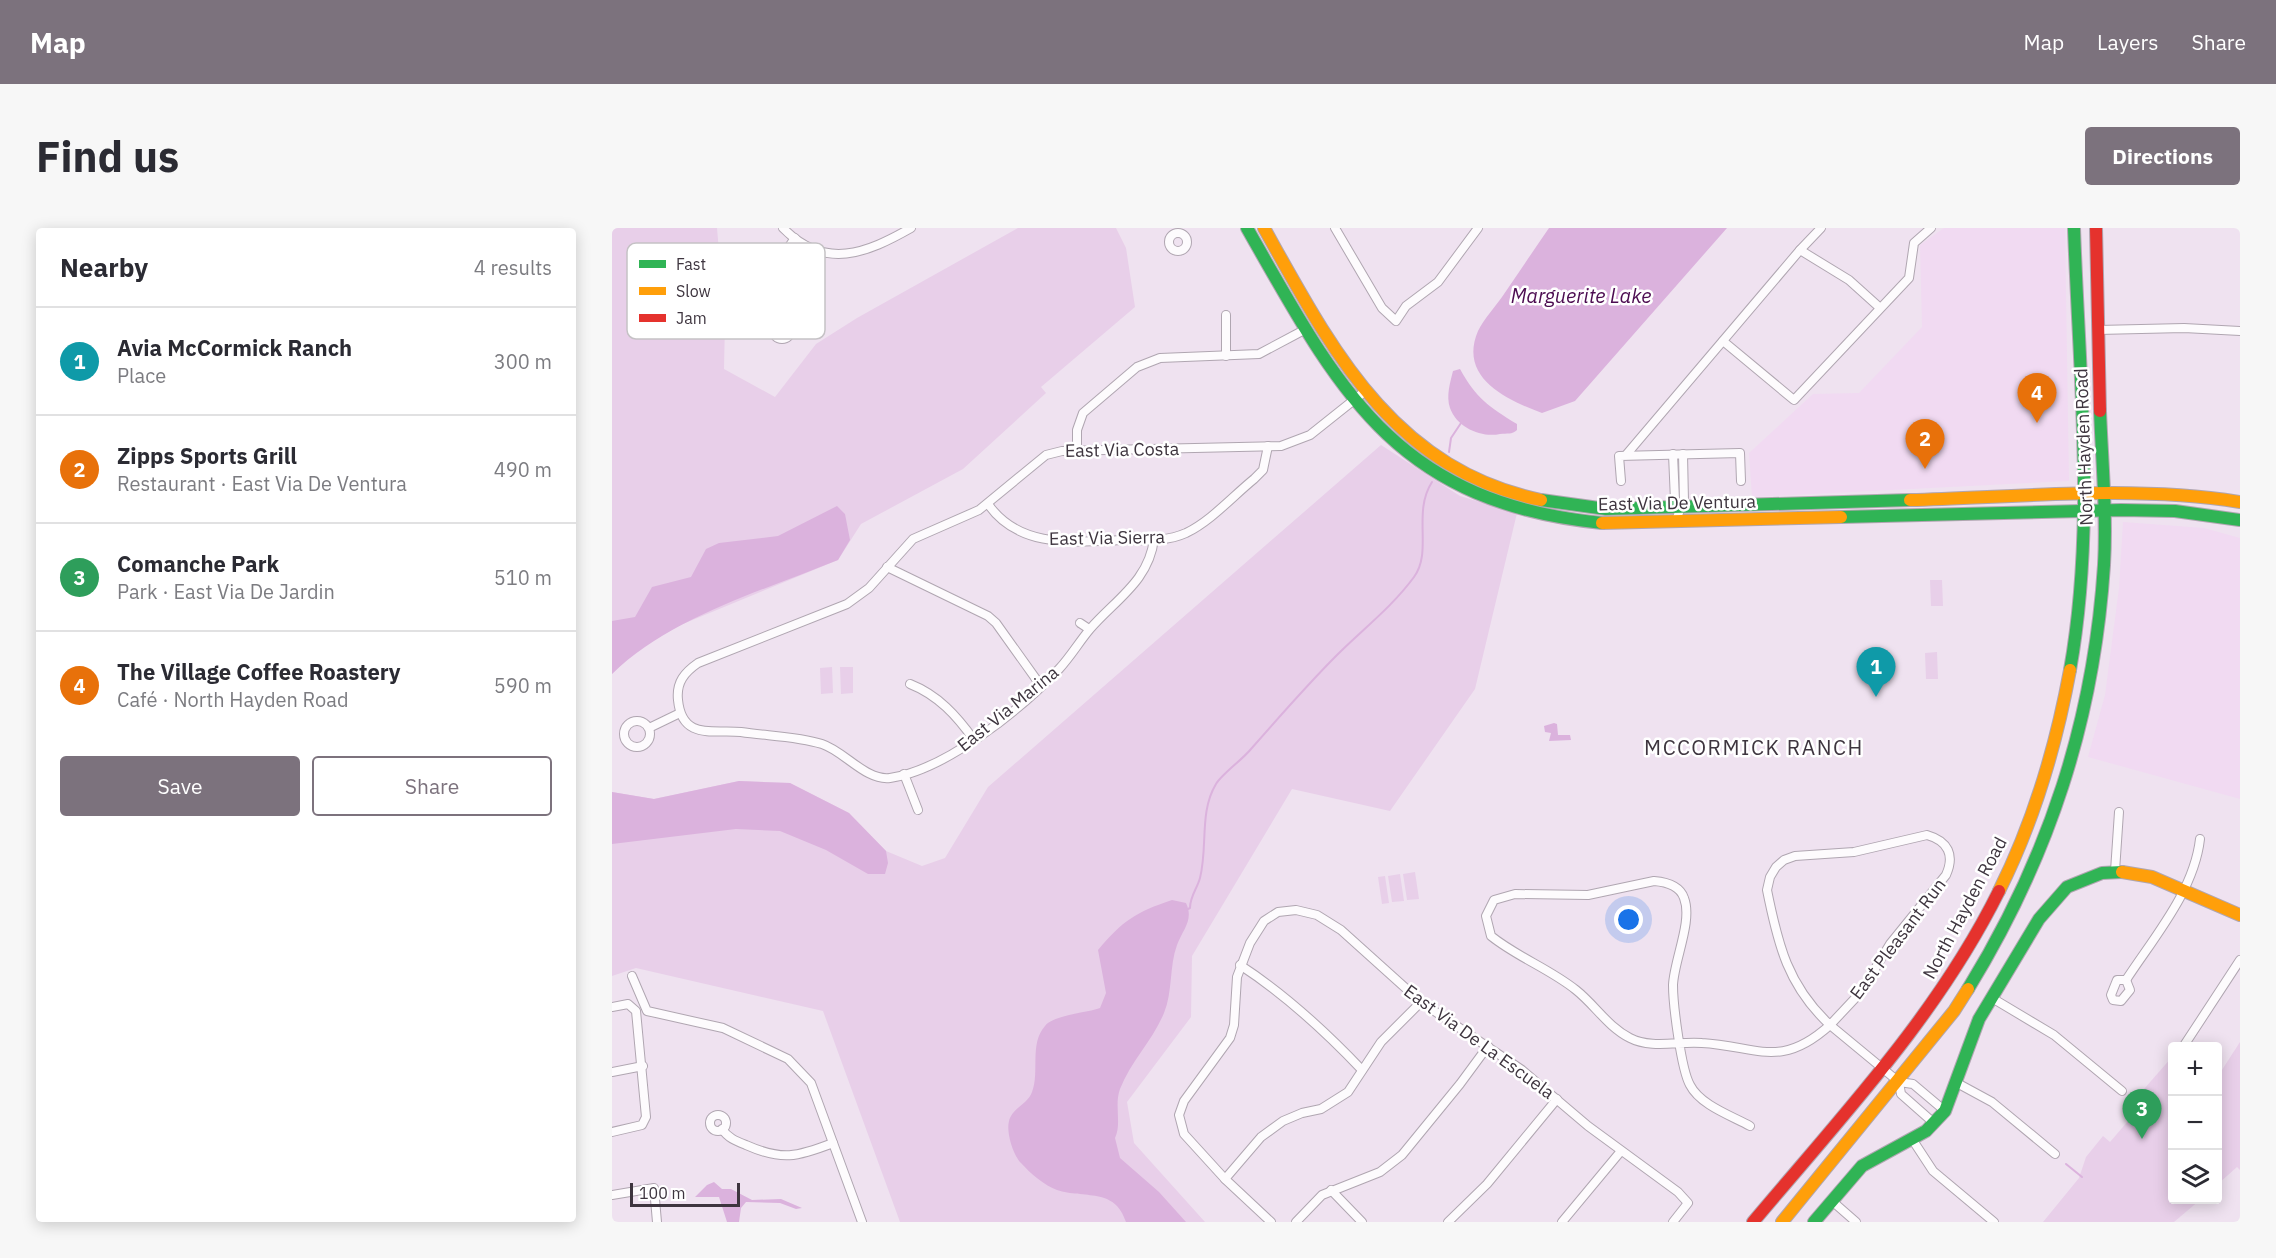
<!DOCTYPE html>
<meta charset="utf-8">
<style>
body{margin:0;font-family:"IBM Plex Sans",sans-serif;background:#f7f7f7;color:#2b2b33}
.controls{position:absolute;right:18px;bottom:18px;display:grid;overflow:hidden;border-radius:6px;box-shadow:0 3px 15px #0003}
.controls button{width:54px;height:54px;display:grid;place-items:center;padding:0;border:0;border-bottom:2px solid #e1e1e2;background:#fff;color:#2b2b33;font:30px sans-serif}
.scale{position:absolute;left:18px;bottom:15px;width:110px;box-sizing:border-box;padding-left:6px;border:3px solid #3e353f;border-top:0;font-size:16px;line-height:21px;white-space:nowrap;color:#3e353f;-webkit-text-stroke:4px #fff;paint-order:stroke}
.you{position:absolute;left:1017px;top:692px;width:21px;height:21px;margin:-15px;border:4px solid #fff;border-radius:50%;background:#1a73e8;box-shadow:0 0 0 9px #1a73e833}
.badge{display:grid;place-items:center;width:39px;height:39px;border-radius:50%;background:#7c727d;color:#fff;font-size:20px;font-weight:700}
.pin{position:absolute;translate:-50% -50px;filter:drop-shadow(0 2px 3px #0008)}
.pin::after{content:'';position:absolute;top:32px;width:21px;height:18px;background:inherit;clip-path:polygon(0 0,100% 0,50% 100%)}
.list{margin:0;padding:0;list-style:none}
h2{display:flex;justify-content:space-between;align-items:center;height:78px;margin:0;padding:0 24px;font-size:26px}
h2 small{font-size:20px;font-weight:400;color:#7c7c81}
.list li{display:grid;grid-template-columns:39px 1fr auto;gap:18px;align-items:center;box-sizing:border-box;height:108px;padding:0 24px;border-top:2px solid #e1e1e2}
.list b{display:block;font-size:22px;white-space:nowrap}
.list p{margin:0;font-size:20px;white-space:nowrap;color:#7c7c81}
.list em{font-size:20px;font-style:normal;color:#7c7c81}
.actions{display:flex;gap:12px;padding:18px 24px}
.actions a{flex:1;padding:14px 0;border:2px solid #7c727d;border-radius:6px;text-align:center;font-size:21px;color:#7c727d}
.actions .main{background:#7c727d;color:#fff}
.icon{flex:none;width:33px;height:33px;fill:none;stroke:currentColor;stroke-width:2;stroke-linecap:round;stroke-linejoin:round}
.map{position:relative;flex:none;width:1628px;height:994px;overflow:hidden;border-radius:6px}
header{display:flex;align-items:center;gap:36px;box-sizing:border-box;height:84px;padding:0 30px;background:#7c727d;color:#fff}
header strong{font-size:28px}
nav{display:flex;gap:33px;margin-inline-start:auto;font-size:21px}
.intro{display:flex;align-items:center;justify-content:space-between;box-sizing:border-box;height:144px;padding:0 36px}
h1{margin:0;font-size:42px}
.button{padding:15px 27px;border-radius:6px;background:#7c727d;color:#fff;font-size:21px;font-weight:700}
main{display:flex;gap:36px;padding:0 36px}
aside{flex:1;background:#fff;border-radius:6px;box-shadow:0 3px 15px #0003}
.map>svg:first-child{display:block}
.built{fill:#f1daf2}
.green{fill:#e8cfe9}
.water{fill:#dbb2dd}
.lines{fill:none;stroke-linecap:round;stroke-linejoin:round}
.stream{stroke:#dbb2dd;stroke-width:2}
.street-casing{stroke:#b0a6b1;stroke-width:10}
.fast-casing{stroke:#b0a6b1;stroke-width:14}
.slow-casing{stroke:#b0a6b1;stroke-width:14}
.jam-casing{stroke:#b0a6b1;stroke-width:14}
.street{stroke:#fdfbfd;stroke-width:8}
.fast{stroke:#30b455;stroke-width:12}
.slow{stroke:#ff9f0a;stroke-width:12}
.jam{stroke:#e5322d;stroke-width:12}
.labels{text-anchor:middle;stroke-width:5;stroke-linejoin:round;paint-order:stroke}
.street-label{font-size:18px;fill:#3e353f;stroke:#fff}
.water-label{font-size:20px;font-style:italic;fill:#4c0c51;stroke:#fff}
.quarter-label{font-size:21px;letter-spacing:1.5px;fill:#3e353f;stroke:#fff}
.key{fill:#fff;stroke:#c5c2c5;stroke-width:1.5}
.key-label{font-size:16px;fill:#3e353f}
</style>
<header>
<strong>Map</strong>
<nav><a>Map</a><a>Layers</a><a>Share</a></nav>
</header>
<div class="intro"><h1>Find us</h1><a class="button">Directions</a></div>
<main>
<aside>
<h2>Nearby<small>4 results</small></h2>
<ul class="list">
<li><span class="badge" style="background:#0f9aa8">1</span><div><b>Avia McCormick Ranch</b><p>Place</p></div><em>300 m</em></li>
<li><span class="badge" style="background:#e8710a">2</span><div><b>Zipps Sports Grill</b><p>Restaurant · East Via De Ventura</p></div><em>490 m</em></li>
<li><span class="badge" style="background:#2e9e5b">3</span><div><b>Comanche Park</b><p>Park · East Via De Jardin</p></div><em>510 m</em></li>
<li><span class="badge" style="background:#e8710a">4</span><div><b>The Village Coffee Roastery</b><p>Café · North Hayden Road</p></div><em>590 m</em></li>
</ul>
<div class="actions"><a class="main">Save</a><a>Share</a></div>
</aside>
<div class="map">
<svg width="1628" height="994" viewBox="0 0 1628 994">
<rect width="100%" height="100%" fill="#efe2f0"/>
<!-- built -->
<g class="built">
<polygon points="1332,0 1453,0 1457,253 1140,269 1137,225 1201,166 1247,165 1310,99 1308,17"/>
<polygon points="1511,294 1592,300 1628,310 1628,571 1476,529 1493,467 1507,360"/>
</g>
<!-- green -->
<g class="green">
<polygon points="0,0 105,0 113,93 112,141 163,169 204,116 245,90 406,0 504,0 514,20 523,79 429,159 434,165 351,241 249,296 226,332 66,398 22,424 0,446"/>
<polygon points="769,217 848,268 905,285 863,461 778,583 680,561 580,728 579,789 515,874 522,915 593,994 288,994 211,783 24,740 0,748 0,564 42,571 127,553 178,555 237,585 274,623 310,638 333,630 376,559"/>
<polygon points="1318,352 1330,352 1331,378 1319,378"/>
<polygon points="1325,424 1326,451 1314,451 1313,425"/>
<polygon points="220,439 221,465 209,466 208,440"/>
<polygon points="228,439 241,439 241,465 229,466"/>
<polygon points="803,644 807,671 795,672 791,646"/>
<polygon points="788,646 792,673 780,674 776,648"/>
<polygon points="773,648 777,675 770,676 766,649"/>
<polygon points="1628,814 1628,942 1625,939 1606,956 1606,848"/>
<polygon points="1560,829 1560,972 1588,972 1562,994 1431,994 1467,950 1474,929 1491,908 1498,914 1522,886 1525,869"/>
</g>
<!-- water -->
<g class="water">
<path d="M937,0H1115L963,173L930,185C895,172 846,150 866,103C872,91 883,79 890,69C906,46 921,23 937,0Z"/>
<path d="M848,141C864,170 877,179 905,196V202C900,207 895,205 888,206C870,210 845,200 838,180C834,168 838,155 841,143Z"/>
<path d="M225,278L233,286L238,312L226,332C150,363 59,389 0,446V393L23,389L40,359L79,349L94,321L107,315L166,308Z"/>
<polygon points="942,495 945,496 946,507 958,507 959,512 937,513 939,505 933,504 932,498"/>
<polygon points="127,553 178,555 237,585 274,623 276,635 273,646 256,646 214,622 168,603 124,601 0,616 0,564 42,571"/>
<path d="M560,672L574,675C582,692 571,701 565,717C557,739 561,763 552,785C541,812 519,833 508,861C502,877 510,896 503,910L508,930L547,964L574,994H514C503,959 472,971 445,962C433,958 418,945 409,935C401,927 394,904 397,893C400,880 416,876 420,864C428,844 417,816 433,798C441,787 474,785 488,780L494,765L486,722C510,693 524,684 560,672Z"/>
<polygon points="102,954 110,961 119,961 140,972 169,971 190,980 184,981 168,975 134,974 129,980 127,994 115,994 107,969 83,969 95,957"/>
</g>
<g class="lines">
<!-- stream -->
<g class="stream">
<polyline points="837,224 839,210 851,192"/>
<path d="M574,682L578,680C578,668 585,661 588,650C596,619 587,584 604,556C610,546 630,532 639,521C667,489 695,457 725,427C751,401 780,379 802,349C821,323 800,285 820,254"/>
<polyline points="1558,838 1560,834"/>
<polyline points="1454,936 1470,949"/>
</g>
<!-- street casing -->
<g class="street-casing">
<g id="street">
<path d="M171,0C213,43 255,25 299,0"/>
<polyline points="723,0 770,80 784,93 794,78 826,54 866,0"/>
<circle cx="566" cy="14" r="9"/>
<polyline points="1188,22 1209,0"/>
<circle cx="170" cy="102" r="9"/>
<path d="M167,94C155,50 159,45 183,10"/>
<polyline points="1486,102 1572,100 1628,103"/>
<polyline points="1111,113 1182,172 1297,50 1302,15 1319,0"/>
<polyline points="614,128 614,87"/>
<polyline points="465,223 465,202 471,185 525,139 548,130 647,126 694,101"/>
<polyline points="1061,226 1063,273 1067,279"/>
<polyline points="1014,227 1188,22 1237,52 1267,79"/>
<polyline points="1009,253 1007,228 1128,225 1129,253"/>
<path d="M376,276C407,321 463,314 510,312C531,312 554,314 574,305C599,293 621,268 642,251L651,242L656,218"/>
<polyline points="1063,294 1072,273 1071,226"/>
<path d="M542,311C537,353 503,372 478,401C467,414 459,428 447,441C409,481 334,542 278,550C254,553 232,523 210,516C185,508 155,508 129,504C102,501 70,513 66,472C64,454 73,444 86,435L235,376L257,360L301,311L367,282L434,227L450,223L669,218L698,207L752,164"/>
<polyline points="275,339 376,388 384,395 429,458"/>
<polyline points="468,395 477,401"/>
<path d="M298,456C326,467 345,488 362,512"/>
<circle cx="25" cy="506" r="13"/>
<polyline points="37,500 68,485"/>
<polyline points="292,546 306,582"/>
<path d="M1315,607C1336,613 1343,627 1334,647L1278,716L1249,764L1218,797C1176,758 1166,717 1155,662L1158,649L1164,639L1172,632L1183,628L1242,624Z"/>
<polyline points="1503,643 1507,584"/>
<path d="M628,737C674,767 712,802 750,842"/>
<polyline points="20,748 35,783 111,800 176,831 199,855 250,994"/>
<polygon points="1505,752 1514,752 1518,762 1509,773 1501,772 1499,767"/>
<path d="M1514,752C1542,709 1582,663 1588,611"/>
<polyline points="1380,770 1442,807 1510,863"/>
<polyline points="0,779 16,776 24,783 34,889 30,897 0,904"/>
<polyline points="1573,816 1628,732"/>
<polyline points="0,844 31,838"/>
<polyline points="1287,854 1289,866 1323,896"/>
<polyline points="1345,855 1380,874 1443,926"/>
<circle cx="106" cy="895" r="8"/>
<path d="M1138,898C1120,888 1088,877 1078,857C1069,841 1061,776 1061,757C1062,732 1081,693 1072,670C1068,658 1054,654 1042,653L976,667L903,666L882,672L874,688L879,708C905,729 938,741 964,762C983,777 996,799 1018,810C1039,821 1067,813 1090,815C1145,818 1168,842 1218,797L1287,854L1301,856L1333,883"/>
<path d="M110,901C116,910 124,913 134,917C170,933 185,929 221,915"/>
<polyline points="1300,911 1321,943 1382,994"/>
<polyline points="613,951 649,909 671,893 690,885 709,881 736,864 769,814 809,774"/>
<polyline points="719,962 750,994"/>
<polyline points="0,967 42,960 45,994"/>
<polyline points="1220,973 1244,994"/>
<polyline points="659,994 613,951 572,906 567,887 572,873 618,810 622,797 625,749 638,715 652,693 666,684 684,682 705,687 729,702 809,774 910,842 976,898 1066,964 1076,975 1061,994"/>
<polyline points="684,994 710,967 768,944 790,927 848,856 876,818"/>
<polyline points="836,994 875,956 945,871"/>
<polyline points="950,994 1009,923"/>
</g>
</g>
<!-- fast casing -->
<g class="fast-casing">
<g id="fast">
<path d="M635,0C728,164 783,274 990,295"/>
<polyline points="929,272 994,281 1298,272"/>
<polyline points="1229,289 1509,282 1563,283 1628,292"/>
<path d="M1458,442C1484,296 1467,147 1462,0"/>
<path d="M1356,761C1437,629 1482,492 1492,337C1495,287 1490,234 1488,183"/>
<polyline points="1202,994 1250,938 1314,903 1333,883 1367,791 1427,691 1455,659 1490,645 1510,644"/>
</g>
</g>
<!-- slow casing -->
<g class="slow-casing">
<g id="slow">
<path d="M652,0C719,120 780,241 929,272"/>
<path d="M1298,272C1407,269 1519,257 1628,274"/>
<polyline points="990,295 1229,289"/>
<polyline points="1510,644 1540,649 1628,687"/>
<path d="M1387,663C1422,593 1444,518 1458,442"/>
<polyline points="1170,994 1342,783 1356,761"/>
</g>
</g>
<!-- jam casing -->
<g class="jam-casing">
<g id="jam">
<polyline points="1484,0 1488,183"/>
<path d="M1141,994C1230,888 1325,788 1387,663"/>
</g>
</g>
<!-- street -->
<use href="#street" class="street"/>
<!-- fast -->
<use href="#fast" class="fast"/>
<!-- slow -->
<use href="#slow" class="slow"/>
<!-- jam -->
<use href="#jam" class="jam"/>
</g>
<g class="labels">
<!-- street labels -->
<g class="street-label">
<text transform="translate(1472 219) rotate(-92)" y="6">North Hayden Road</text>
<text transform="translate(510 222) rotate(-1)" y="6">East Via Costa</text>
<text transform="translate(1065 275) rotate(-1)" y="6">East Via De Ventura</text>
<text transform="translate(495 310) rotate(-1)" y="6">East Via Sierra</text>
<text transform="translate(396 481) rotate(-39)" y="6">East Via Marina</text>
<text transform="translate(1353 680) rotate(-62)" y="6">North Hayden Road</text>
<text transform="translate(1286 711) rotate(-53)" y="6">East Pleasant Run</text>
<text transform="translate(867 814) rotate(36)" y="6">East Via De La Escuela</text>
</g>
<!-- water labels -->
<g class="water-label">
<text x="969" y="75">Marguerite Lake</text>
</g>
<!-- quarter labels -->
<g class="quarter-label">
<text x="1142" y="527">MCCORMICK RANCH</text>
</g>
</g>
<!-- legend -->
<rect x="15" y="15" width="198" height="96" rx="9" class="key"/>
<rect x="27" y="32" width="27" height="8" fill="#30b455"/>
<rect x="27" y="59" width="27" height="8" fill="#ff9f0a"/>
<rect x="27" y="86" width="27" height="8" fill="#e5322d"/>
<g class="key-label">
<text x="64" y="42">Fast</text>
<text x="64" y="69">Slow</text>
<text x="64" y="96">Jam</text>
</g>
</svg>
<div class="controls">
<button>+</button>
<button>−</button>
<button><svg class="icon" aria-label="layers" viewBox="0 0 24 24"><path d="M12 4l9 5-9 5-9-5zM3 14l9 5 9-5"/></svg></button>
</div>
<div class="scale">100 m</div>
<div class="you"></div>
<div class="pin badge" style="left:1264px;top:469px;background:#0f9aa8">1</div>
<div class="pin badge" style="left:1313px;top:241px;background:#e8710a">2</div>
<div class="pin badge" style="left:1530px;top:911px;background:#2e9e5b">3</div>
<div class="pin badge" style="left:1425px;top:195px;background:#e8710a">4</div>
</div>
</main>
